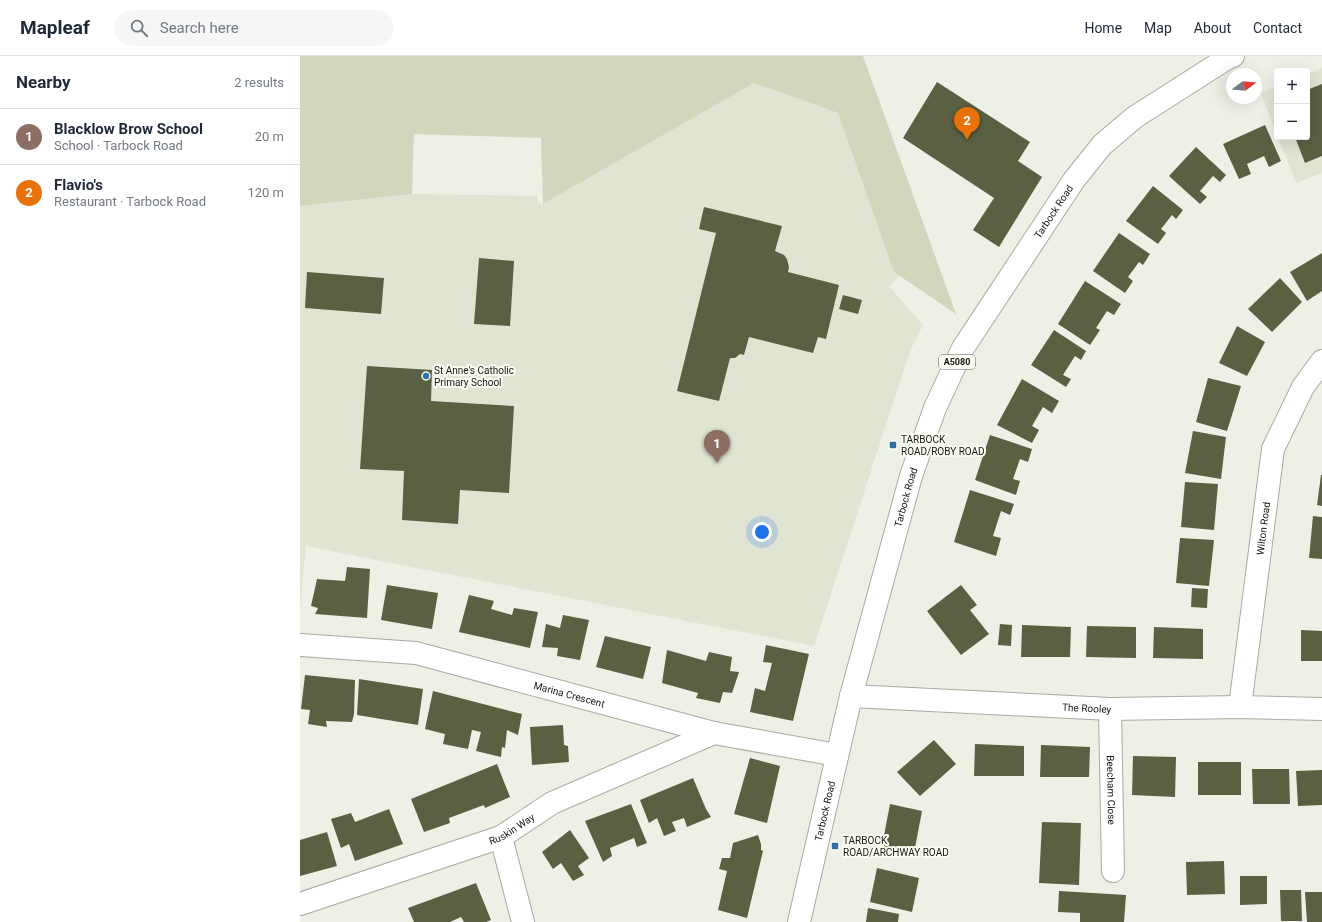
<!DOCTYPE html>
<meta charset="utf-8">
<style>
body{margin:0;font-family:Roboto,sans-serif;background:#f6f6f7;color:#1f2937}
.controls{position:absolute;right:12px;top:12px;display:grid;overflow:hidden;border-radius:4px;box-shadow:0 4px 16px #0002}
.controls button{width:36px;height:36px;display:grid;place-items:center;padding:0;border:0;border-bottom:1px solid #e0e1e3;background:#fff;color:#1f2937;font:20px sans-serif}
.compass{position:absolute;left:926px;top:12px;width:36px;height:36px;border-radius:50%;background:#fff;box-shadow:0 4px 16px #0002;rotate:74deg}
.you{position:absolute;left:462px;top:476px;width:14px;height:14px;margin:-10px;border:3px solid #fff;border-radius:50%;background:#1a73e8;box-shadow:0 0 0 6px #1a73e833}
.badge{display:grid;place-items:center;width:26px;height:26px;border-radius:50%;background:#d93025;color:#fff;font-size:13px;font-weight:700}
.pin{position:absolute;translate:-50% -33px;filter:drop-shadow(0 1px 2px #0008)}
.pin::after{content:'';position:absolute;top:21px;width:14px;height:12px;background:inherit;clip-path:polygon(0 0,100% 0,50% 100%)}
.list{margin:0;padding:0;list-style:none}
h2{display:flex;justify-content:space-between;align-items:center;height:52px;margin:0;padding:0 16px;font-size:17px}
h2 small{font-size:13px;font-weight:400;color:#747a83}
.list li{display:grid;grid-template-columns:26px 1fr auto;gap:12px;align-items:center;box-sizing:border-box;height:56px;padding:0 16px;border-top:1px solid #e0e1e3}
.list b{display:block;font-size:15px;white-space:nowrap}
.list p{margin:0;font-size:13px;white-space:nowrap;color:#747a83}
.list em{font-size:13px;font-style:normal;color:#747a83}
.icon{flex:none;width:22px;height:22px;fill:none;stroke:currentColor;stroke-width:2;stroke-linecap:round;stroke-linejoin:round}
.map{position:relative;flex:none;width:1022px;height:866px;overflow:hidden}
header{display:flex;align-items:center;gap:24px;box-sizing:border-box;height:56px;padding:0 20px;background:#fff;border-bottom:1px solid #e0e1e3}
header strong{font-size:19px}
nav{display:flex;gap:22px;margin-inline-start:auto;font-size:14px}
.search{width:280px;height:36px;background:#f6f6f7;display:flex;align-items:center;gap:10px;box-sizing:border-box;padding:0 14px;border-radius:22px;color:#747a83;font-size:15px}
main{display:flex}
aside{flex:1;background:#fff}
.map>svg:first-child{display:block}
.built{fill:#e0e4d2}
.green{fill:#d0d7bc}
.building{fill:#5a6142}
.lines{fill:none;stroke-linecap:round;stroke-linejoin:round}
.street-casing{stroke:#a8aba1;stroke-width:24}
.primary-casing{stroke:#a8aba1;stroke-width:24}
.street{stroke:#fff;stroke-width:22}
.primary{stroke:#fff;stroke-width:22}
.poi-dot{fill:#3070a7;stroke:#fafdf2;stroke-width:1.5}
.labels{text-anchor:middle;stroke-width:4;stroke-linejoin:round;paint-order:stroke}
.shield{fill:#fafdf2;stroke:#5a5c56;stroke-width:1}
.shield-label{font-size:9px;font-weight:bold;fill:#161713}
.street-label{font-size:10px;fill:#161713;stroke:#fafdf2}
.poi-label{font-size:10px;fill:#161713;stroke:#fafdf2;text-anchor:start}
</style>
<header>
<strong>Mapleaf</strong>
<div class="search"><svg class="icon" aria-label="search" viewBox="0 0 24 24"><circle cx="10" cy="10" r="6"/><path d="M15 15l6 6"/></svg>Search here</div>
<nav><a>Home</a><a>Map</a><a>About</a><a>Contact</a></nav>
</header>
<main>
<aside>
<h2>Nearby<small>2 results</small></h2>
<ul class="list">
<li><span class="badge" style="background:#8d6e63">1</span><div><b>Blacklow Brow School</b><p>School · Tarbock Road</p></div><em>20 m</em></li>
<li><span class="badge" style="background:#e8710a">2</span><div><b>Flavio's</b><p>Restaurant · Tarbock Road</p></div><em>120 m</em></li>
</ul>
</aside>
<div class="map">
<svg width="1022" height="866" viewBox="0 0 1022 866">
<rect width="100%" height="100%" fill="#edf0e5"/>
<!-- built -->
<g class="built">
<polygon points="1022,12 1022,117 996,127 978,81 1007,81 1007,18"/>
<polygon points="454,27 538,57 594,215 599,219 596,224 589,230 623,269 610,295 514,590 6,490 0,552 0,150 112,138 237,140 238,147 243,148"/>
<polygon points="977,30 977,79 961,37"/>
</g>
<!-- green -->
<polygon class="green" points="0,0 563,0 656,258 594,216 538,57 454,27 243,148 241,82 114,78 112,138 0,150"/>
<!-- building -->
<g class="building">
<polygon points="637,26 730,86 718,105 742,121 699,191 673,174 694,142 603,82"/>
<polygon points="1022,28 1022,100 1005,107 995,81 1007,81 1007,34"/>
<polygon points="965,69 981,105 969,111 964,100 947,108 951,118 939,123 923,88"/>
<polygon points="896,91 926,119 920,126 913,120 907,127 900,135 907,141 900,148 869,120"/>
<polygon points="853,130 883,154 876,163 872,159 865,168 861,173 866,177 858,188 826,165"/>
<polygon points="404,151 482,170 475,195 484,199 487,203 489,211 488,216 539,229 526,283 518,281 513,297 449,281 444,299 440,298 435,302 430,302 419,345 377,335 416,177 399,173"/>
<polygon points="819,177 850,198 843,209 839,206 828,221 833,225 825,237 793,215"/>
<polygon points="1022,197 1022,235 1007,245 990,216"/>
<polygon points="179,202 214,205 210,270 174,268"/>
<polygon points="7,216 84,222 81,258 5,252"/>
<polygon points="980,222 1002,246 972,276 948,253"/>
<polygon points="785,225 821,248 814,259 807,255 796,272 800,274 790,289 758,268"/>
<polygon points="543,239 562,244 558,258 539,253"/>
<polygon points="937,270 965,286 947,320 919,307"/>
<polygon points="754,274 786,295 781,304 775,300 763,319 771,323 766,331 731,309"/>
<polygon points="67,310 132,314 131,345 214,350 209,437 160,434 158,468 102,464 104,415 60,413"/>
<polygon points="908,322 941,330 927,375 896,366"/>
<polygon points="722,323 759,345 752,357 743,351 732,370 739,374 732,387 697,369"/>
<polygon points="893,375 926,381 921,423 885,417"/>
<polygon points="690,379 732,393 728,406 720,403 713,423 720,425 716,439 675,424"/>
<polygon points="1021,419 1022,419 1022,450 1017,449"/>
<polygon points="885,426 918,428 914,474 881,471"/>
<polygon points="670,434 714,448 710,459 701,455 693,480 701,482 696,500 654,486"/>
<polygon points="1013,460 1022,461 1022,503 1009,502"/>
<polygon points="880,482 914,484 909,530 876,527"/>
<polygon points="47,511 70,513 67,562 15,558 18,552 11,550 17,523 45,525"/>
<polygon points="87,529 138,537 132,573 81,564"/>
<polygon points="661,529 677,549 670,554 689,578 661,599 627,555"/>
<polygon points="892,532 908,533 907,552 891,551"/>
<polygon points="169,539 194,545 191,553 212,559 214,552 238,556 230,592 159,576"/>
<polygon points="263,559 289,564 280,604 257,600 258,592 242,591 246,568 260,572"/>
<polygon points="700,568 712,569 711,590 698,589"/>
<polygon points="722,569 771,571 770,601 721,601"/>
<polygon points="787,570 836,571 836,602 786,601"/>
<polygon points="854,571 903,573 903,603 853,602"/>
<polygon points="1001,574 1022,575 1022,605 1001,605"/>
<polygon points="305,580 351,591 343,623 296,611"/>
<polygon points="466,589 509,598 493,665 450,656 455,632 465,635 472,607 463,606"/>
<polygon points="367,594 406,605 409,596 432,601 430,615 439,616 432,637 423,636 420,647 396,642 398,637 362,627"/>
<polygon points="5,619 55,624 54,658 52,666 26,665 27,671 8,668 10,654 1,653"/>
<polygon points="59,623 123,633 118,669 57,659"/>
<polygon points="133,635 222,658 218,679 207,674 205,692 202,691 201,701 176,695 181,676 172,674 168,693 143,688 145,678 125,673"/>
<polygon points="263,669 264,689 268,690 269,706 232,709 230,671"/>
<polygon points="634,684 656,708 620,740 597,716"/>
<polygon points="675,688 724,690 724,720 674,720"/>
<polygon points="741,689 790,691 789,721 740,721"/>
<polygon points="833,700 876,701 875,741 832,739"/>
<polygon points="450,702 480,710 467,767 434,758"/>
<rect x="898" y="706" width="43" height="33"/>
<polygon points="197,708 210,741 185,752 184,749 149,762 150,767 124,776 111,743"/>
<polygon points="952,713 989,713 990,748 953,748"/>
<polygon points="1022,714 1022,749 998,750 996,715"/>
<polygon points="393,722 406,753 411,761 387,771 384,762 372,766 376,775 364,780 357,762 349,767 340,744"/>
<polygon points="331,748 347,787 337,791 334,782 310,792 312,800 303,806 285,765"/>
<polygon points="590,748 622,755 614,797 582,790"/>
<polygon points="89,753 103,788 55,805 49,788 41,792 31,763 51,757 55,766"/>
<polygon points="742,766 781,767 779,829 739,827"/>
<polygon points="270,774 289,802 278,810 284,819 273,825 261,807 253,813 242,796"/>
<polygon points="27,776 37,810 0,820 0,784"/>
<polygon points="458,779 461,788 461,794 463,795 447,862 418,854 427,815 419,813 422,802 430,802 433,787"/>
<polygon points="924,805 925,838 887,839 886,806"/>
<polygon points="577,812 619,822 612,856 570,846"/>
<polygon points="940,820 967,820 967,848 940,849"/>
<polygon points="176,827 191,864 186,866 164,866 161,861 150,866 114,866 108,852"/>
<polygon points="980,834 1001,834 1002,865 981,865"/>
<polygon points="759,835 826,839 824,866 780,866 780,857 758,856"/>
<polygon points="1005,836 1022,836 1022,866 1007,866"/>
<polygon points="568,852 599,858 598,866 566,866"/>
</g>
<g class="lines">
<!-- street casing -->
<g class="street-casing">
<g id="street">
<path id="s1" d="M0,589L116,597L414,677L537,699"/>
<path id="s2" d="M551,640L810,653L940,651L1022,653"/>
<path id="s3" d="M940,651L973,393L1003,331L1022,305"/>
<path id="s4" d="M810,653L813,815"/>
<polyline points="201,781 223,866"/>
<path id="s5" d="M0,848L201,781L252,747L414,677"/>
</g>
</g>
<!-- primary casing -->
<g class="primary-casing">
<g id="primary">
<path id="s6" d="M499,866L551,640L611,420L635,352L663,292L774,124L802,89L835,61L926,3L933,0"/>
</g>
</g>
<!-- street -->
<use href="#street" class="street"/>
<!-- primary -->
<use href="#primary" class="primary"/>
</g>
<!-- markers -->
<g class="poi-dot">
<circle cx="126" cy="320" r="4"/>
<rect x="589" y="385" width="8" height="8" rx="2"/>
<rect x="531" y="786" width="8" height="8" rx="2"/>
</g>
<g class="labels">
<!-- shield labels -->
<rect class="shield" x="639" y="299" width="36" height="14" rx="3"/>
<g class="shield-label">
<text x="657" y="309">A5080</text>
</g>
<!-- street labels -->
<g class="street-label">
<text dy="4" stroke="none"><textPath href="#s6" startOffset="762">Tarbock Road</textPath></text>
<text dy="4" stroke="none"><textPath href="#s6" startOffset="438">Tarbock Road</textPath></text>
<text dy="4" stroke="none"><textPath href="#s3" startOffset="180">Wilton Road</textPath></text>
<text dy="4" stroke="none"><textPath href="#s1" startOffset="275">Marina Crescent</textPath></text>
<text dy="4" stroke="none"><textPath href="#s2" startOffset="236">The Rooley</textPath></text>
<text dy="4" stroke="none"><textPath href="#s4" startOffset="81">Beecham Close</textPath></text>
<text dy="4" stroke="none"><textPath href="#s6" startOffset="114">Tarbock Road</textPath></text>
<text dy="4" stroke="none"><textPath href="#s5" startOffset="225">Ruskin Way</textPath></text>
</g>
<!-- poi labels -->
<g class="poi-label">
<text x="134" y="318">St Anne's Catholic<tspan x="134" dy="12">Primary School</tspan></text>
<text x="601" y="387">TARBOCK<tspan x="601" dy="12">ROAD/ROBY ROAD</tspan></text>
<text x="543" y="788">TARBOCK<tspan x="543" dy="12">ROAD/ARCHWAY ROAD</tspan></text>
</g>
</g>
</svg>
<div class="controls">
<button>+</button>
<button>−</button>
</div>
<svg class="compass" viewBox="-18 -18 36 36"><path d="M0-13l5 13h-10z" fill="#e53935"/><path d="M0 13l5-13h-10z" fill="#747a83"/></svg>
<div class="you"></div>
<div class="pin badge" style="left:417px;top:407px;background:#8d6e63">1</div>
<div class="pin badge" style="left:667px;top:84px;background:#e8710a">2</div>
</div>
</main>
